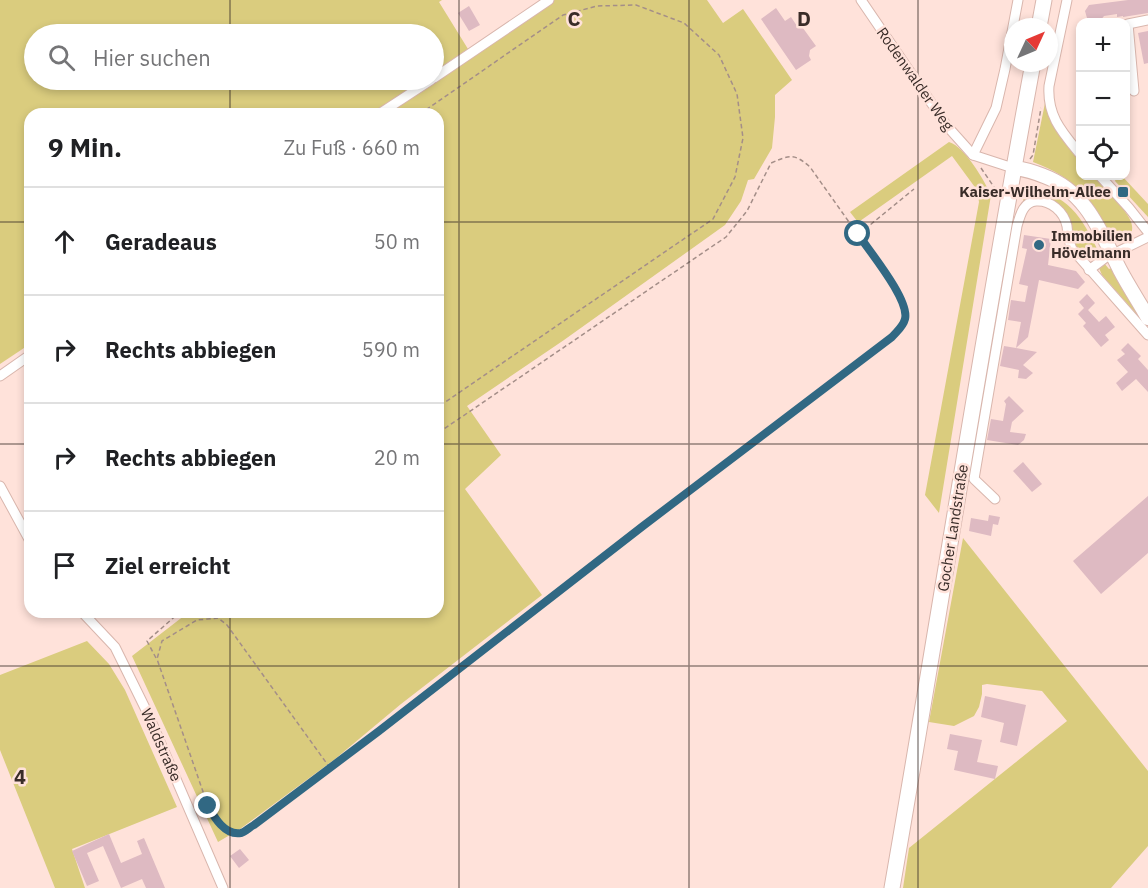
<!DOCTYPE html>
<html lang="de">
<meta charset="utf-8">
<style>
body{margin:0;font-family:"IBM Plex Sans",sans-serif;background:#f2f2f2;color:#202124}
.controls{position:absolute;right:18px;top:18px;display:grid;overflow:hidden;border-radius:12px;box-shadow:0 3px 9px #0003}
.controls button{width:54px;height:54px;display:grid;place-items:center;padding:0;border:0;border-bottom:2px solid #e0e0e0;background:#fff;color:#202124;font:30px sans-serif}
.compass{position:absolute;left:1004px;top:18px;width:54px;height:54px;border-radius:50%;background:#fff;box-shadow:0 3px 9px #0003;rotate:46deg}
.stop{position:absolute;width:18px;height:18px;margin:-14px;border:4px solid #316883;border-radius:50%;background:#fff}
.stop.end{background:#316883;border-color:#fff;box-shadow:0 2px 6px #0008}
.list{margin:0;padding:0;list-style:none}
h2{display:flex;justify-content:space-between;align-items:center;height:78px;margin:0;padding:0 24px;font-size:26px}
h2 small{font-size:20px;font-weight:400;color:#757577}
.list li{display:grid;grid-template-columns:39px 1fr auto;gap:18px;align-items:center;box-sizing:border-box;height:108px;padding:0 24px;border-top:2px solid #e0e0e0}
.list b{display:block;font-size:22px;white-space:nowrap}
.list em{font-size:20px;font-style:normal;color:#757577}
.icon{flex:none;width:33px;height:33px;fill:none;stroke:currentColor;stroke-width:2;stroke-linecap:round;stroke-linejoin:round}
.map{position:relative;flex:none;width:1148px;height:888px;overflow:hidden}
.search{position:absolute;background:#fff;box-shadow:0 3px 9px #0003;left:24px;top:24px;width:420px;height:66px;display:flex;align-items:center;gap:15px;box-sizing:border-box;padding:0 21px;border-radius:33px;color:#757577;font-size:22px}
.panel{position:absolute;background:#fff;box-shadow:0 3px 9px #0003;left:24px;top:108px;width:420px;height:510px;border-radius:18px}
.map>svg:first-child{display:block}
.green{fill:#dacc7e}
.building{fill:#debac2}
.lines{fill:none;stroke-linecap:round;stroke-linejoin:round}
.street-casing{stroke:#d9b6ad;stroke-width:11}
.secondary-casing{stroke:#d9b6ad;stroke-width:16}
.primary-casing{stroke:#d9b6ad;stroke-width:17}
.path{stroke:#a48e88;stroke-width:1.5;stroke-dasharray:4.5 3;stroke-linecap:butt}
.street{stroke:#fff;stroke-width:9}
.secondary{stroke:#fff;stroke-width:14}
.primary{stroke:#fff;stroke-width:15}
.route{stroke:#316883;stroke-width:8}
.grid{fill:none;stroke:#392c28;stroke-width:1.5;stroke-opacity:0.55}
.poi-dot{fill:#316883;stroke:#ffe2da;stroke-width:2}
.labels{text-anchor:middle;stroke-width:5;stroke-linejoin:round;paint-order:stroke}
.street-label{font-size:15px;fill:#392c28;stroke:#ffe2da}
.poi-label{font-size:15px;font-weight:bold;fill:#392c28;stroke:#ffe2da;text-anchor:end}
.grid-label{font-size:20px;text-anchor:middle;font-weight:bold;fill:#392c28;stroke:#ffe2da;stroke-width:5;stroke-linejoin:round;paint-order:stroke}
</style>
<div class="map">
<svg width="1148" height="888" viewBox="0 0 1148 888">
<rect width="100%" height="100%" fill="#ffe2da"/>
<!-- green -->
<g class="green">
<polygon points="0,0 442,0 439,2 468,49 434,72 434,34 34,34 34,80 422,80 371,114 30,114 30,344 0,364"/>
<polygon points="549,0 707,0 723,23 743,9 792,80 775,95 775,117 772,148 754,179 748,180 741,201 725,225 564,340 467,406 501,455 465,489 542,595 401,704 335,759 240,829 218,842 132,656 189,612 438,612 438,114 379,114"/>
<path d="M1045,103C1055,130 1062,140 1080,162V176H1093C1102,185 1132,214 1132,226C1133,232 1130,235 1126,239H1121L1111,237C1086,197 1078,179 1033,162Z"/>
<path d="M949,142C965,147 984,180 991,195L939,513L925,495L979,202L977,190L952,156L860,221H857L850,212Z"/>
<polygon points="1117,176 1122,176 1148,204 1148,217 1115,181"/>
<path d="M1027,193C1067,187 1086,225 1100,255C1071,272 1074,227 1066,213C1062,205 1053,200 1044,197C1035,194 1029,196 1023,202L1024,196Z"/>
<polygon points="1104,263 1109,269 1114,267 1147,326 1102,275 1099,268"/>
<polygon points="963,538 1148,771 1148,846 1111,888 903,888 909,848 1067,721 1042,691 987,684 982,685 982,694 979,707 974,716 954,726 929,722"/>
<polygon points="87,641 109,664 125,690 177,807 72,849 85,888 55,888 0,750 0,675"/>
</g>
<!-- building -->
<g class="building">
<polygon points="1128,0 1148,0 1148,13 1123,17 1123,16 1117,17 1117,14 1104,16 1100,21 1094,22 1089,22 1089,18 1087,18 1085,11 1089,5"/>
<polygon points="469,6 480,25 469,31 458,13"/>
<polygon points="776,8 785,21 791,17 797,26 800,24 816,46 810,50 809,56 811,60 796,70 761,19"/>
<polygon points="1148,31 1148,63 1144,64 1138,33"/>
<polygon points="1024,235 1051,239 1048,265 1076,271 1085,282 1078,289 1039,280 1028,337 1016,348 1037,352 1023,365 1033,373 1026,379 1018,378 1019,370 1000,366 1004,346 1016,348 1021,322 1008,320 1011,300 1025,302 1028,286 1019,284 1027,249 1022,248"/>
<polygon points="1087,294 1095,303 1088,310 1099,322 1106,316 1115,327 1105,335 1109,340 1101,347 1083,326 1086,323 1078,314 1084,308 1079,302"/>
<polygon points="1128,343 1141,356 1138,359 1148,370 1148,392 1136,379 1122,391 1116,383 1128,372 1117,360 1125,354 1121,350"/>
<polygon points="1009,396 1024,411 1012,422 1010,432 1026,434 1024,440 1018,445 987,440 991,419 1003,421 1006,404 1004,401"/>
<polygon points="1023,462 1042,484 1032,492 1013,471"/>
<polygon points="1148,496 1148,553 1101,594 1073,561"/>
<polygon points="989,515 1000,517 998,525 993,524 991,536 969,531 971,518 988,521"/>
<polygon points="985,696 1026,705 1017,746 1000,742 1004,723 981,717"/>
<polygon points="950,734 982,740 977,762 998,766 995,779 954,770 958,751 947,749"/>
<polygon points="109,834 121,863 142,854 137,841 144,838 165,888 146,888 142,879 121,888 103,846 87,853 99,881 87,886 72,851"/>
<polygon points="240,849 249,860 239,868 230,856"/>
</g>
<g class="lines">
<!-- street casing -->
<g class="street-casing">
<g id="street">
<polyline points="861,0 947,126 973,155"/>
<path d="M1067,0L1049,86C1047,116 1062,132 1080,154"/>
<polyline points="434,78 549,0"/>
<polyline points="1134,91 1128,24 1148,20"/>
<polyline points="379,114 431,80"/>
<polyline points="1013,168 973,155 996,108 1005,69 1018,0"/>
<polyline points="1100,176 1129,208 1148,232"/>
<polyline points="1089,270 1105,258 1148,237"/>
<polyline points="0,376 30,355"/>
<polyline points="0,486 30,541"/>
<path d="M995,499L974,479L1017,226C1020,216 1023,202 1036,201C1051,200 1064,212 1067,226C1068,235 1068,241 1072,249L1148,335"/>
<polyline points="82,612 115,647 148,714 223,888"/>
</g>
</g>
<!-- secondary casing -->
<g class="secondary-casing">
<path id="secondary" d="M1013,168C1025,169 1034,172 1044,176C1087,192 1101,233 1120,270C1129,287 1139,302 1148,318"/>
</g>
<!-- primary casing -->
<g class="primary-casing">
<g id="primary">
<polyline points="1039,27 1044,0"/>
<path d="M892,888C940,613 982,337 1033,63"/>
</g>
</g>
<!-- path -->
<g class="path">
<polyline points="420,114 563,15 597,6 636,5 684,23 719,55 737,94 743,138 735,177 713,219 438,407"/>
<polyline points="1030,159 1033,155 1041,108"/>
<polyline points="981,168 994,187 995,197"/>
<polyline points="1023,192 1025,188 1043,189"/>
<polyline points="859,234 914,189"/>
<polyline points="156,658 147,641 180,612"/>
<path d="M330,768L227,625L218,618L197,620L162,641L157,659L208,806C214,817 225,836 241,833C245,832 250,827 254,825L379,731L643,526L892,337C910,319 906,317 900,294L810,167C794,153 790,155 771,163L747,211L726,237L438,433"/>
</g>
<!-- street -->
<use href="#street" class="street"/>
<!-- secondary -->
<use href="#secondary" class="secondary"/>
<!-- primary -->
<use href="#primary" class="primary"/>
</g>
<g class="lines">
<!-- route -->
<path class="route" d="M208,806C214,817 225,836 241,833C245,832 250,827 254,825L379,731L643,526L892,337C897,331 903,327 905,319C910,300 869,251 858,234"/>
</g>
<!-- grid -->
<path class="grid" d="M230,0V34M459,0V888M689,0V888M918,0V888M230,80V114M0,222H30M438,222H1148M0,444H30M438,444H1148M230,612V888M0,666H1148"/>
<!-- markers -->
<g class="poi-dot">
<rect x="1117" y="186" width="12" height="12" rx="3"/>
<circle cx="1039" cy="245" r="6"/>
</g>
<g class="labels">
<!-- street labels -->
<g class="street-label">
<text transform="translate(915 79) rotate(55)" y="5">Rodenwalder Weg</text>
<text transform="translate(953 528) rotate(-81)" y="5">Gocher Landstraße</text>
<text transform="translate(161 745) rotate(66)" y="5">Waldstraße</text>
</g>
<!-- poi labels -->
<g class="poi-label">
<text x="1111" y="197">Kaiser-Wilhelm-Allee</text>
<text x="1051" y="241" text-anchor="start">Immobilien<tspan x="1051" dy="17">Hövelmann</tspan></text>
</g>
</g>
<g class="grid-label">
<text x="574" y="26">C</text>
<text x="804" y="26">D</text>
<text x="20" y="784">4</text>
</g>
</svg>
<div class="controls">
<button>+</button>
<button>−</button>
<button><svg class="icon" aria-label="locate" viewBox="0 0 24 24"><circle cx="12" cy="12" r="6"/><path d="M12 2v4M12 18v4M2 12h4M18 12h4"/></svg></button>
</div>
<svg class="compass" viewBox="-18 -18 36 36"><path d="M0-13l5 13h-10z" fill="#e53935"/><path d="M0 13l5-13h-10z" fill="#757577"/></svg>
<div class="stop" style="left:858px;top:234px"></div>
<div class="stop end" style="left:208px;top:806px"></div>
<div class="search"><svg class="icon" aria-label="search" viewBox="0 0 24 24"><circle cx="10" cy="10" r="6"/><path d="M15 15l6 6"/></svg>Hier suchen</div>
<section class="panel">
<h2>9 Min.<small>Zu Fuß · 660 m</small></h2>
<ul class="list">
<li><svg class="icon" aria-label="ahead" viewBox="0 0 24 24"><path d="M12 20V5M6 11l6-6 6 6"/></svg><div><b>Geradeaus</b></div><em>50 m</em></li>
<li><svg class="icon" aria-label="right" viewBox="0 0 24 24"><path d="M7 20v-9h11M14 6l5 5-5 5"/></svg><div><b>Rechts abbiegen</b></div><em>590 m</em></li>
<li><svg class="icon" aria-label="right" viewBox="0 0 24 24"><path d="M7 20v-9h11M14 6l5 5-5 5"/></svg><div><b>Rechts abbiegen</b></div><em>20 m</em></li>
<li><svg class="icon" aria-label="arrive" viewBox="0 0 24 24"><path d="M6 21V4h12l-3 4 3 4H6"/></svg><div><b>Ziel erreicht</b></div></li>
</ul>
</section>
</div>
